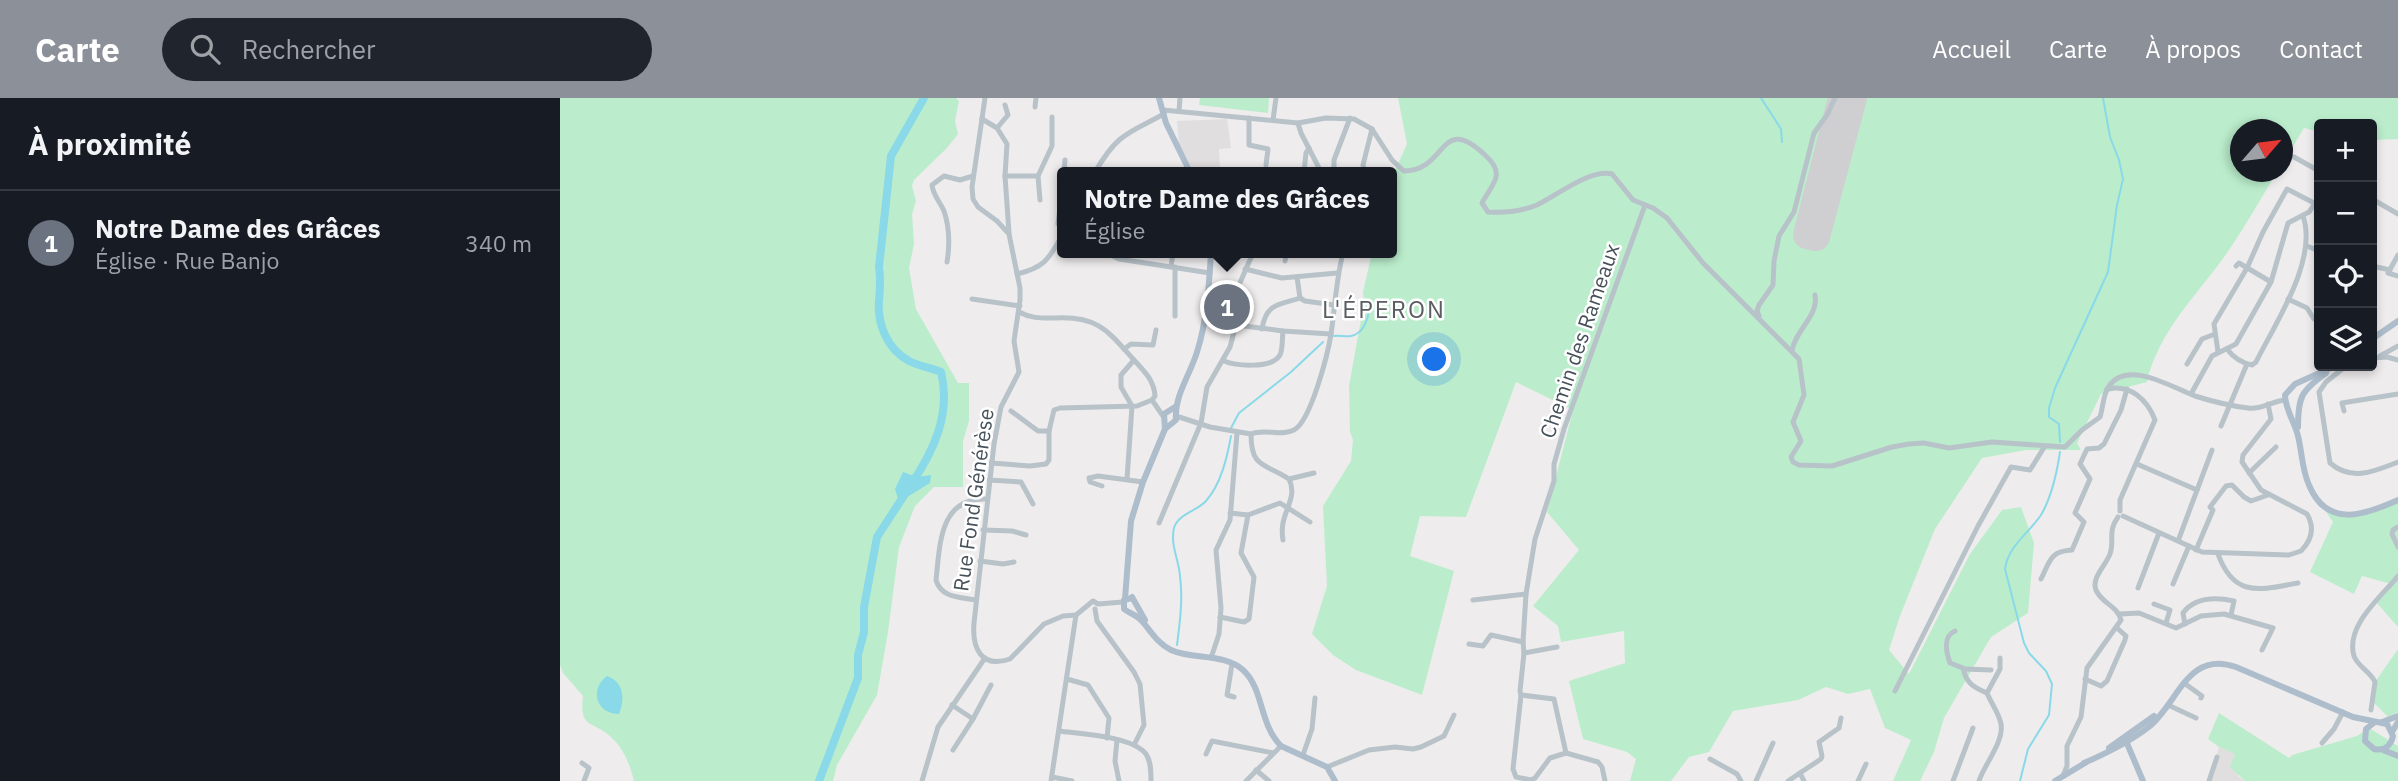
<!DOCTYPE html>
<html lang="fr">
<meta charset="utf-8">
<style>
body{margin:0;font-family:"IBM Plex Sans",sans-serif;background:#20242c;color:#f1f3f6}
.controls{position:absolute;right:21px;top:21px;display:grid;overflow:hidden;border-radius:7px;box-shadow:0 4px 10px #0003}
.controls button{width:63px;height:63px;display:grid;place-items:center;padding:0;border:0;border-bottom:2px solid #363941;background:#171b24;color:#f1f3f6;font:35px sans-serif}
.compass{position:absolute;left:1670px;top:21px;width:63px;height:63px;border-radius:50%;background:#171b24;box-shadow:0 4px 10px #0003;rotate:62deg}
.you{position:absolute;left:875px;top:262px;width:24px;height:24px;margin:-18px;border:5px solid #fff;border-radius:50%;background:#1a73e8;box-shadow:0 0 0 10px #1a73e833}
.badge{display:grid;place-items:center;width:46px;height:46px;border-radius:50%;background:#8c9099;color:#fff;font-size:23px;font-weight:700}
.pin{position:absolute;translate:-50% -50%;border:4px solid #fff;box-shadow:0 2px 7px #0006}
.popup{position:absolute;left:497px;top:69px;width:340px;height:91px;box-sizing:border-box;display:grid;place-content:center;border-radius:7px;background:#171b24;filter:drop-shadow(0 2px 5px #0005);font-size:23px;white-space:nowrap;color:#9ea1a6}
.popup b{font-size:26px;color:#f1f3f6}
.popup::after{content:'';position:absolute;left:50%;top:100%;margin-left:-14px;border:14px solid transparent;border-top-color:#171b24}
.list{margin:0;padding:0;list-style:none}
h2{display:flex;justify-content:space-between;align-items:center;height:91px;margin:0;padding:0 28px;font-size:30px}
h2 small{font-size:23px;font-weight:400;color:#9ea1a6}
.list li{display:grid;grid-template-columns:46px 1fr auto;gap:21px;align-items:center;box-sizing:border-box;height:105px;padding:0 28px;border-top:2px solid #363941}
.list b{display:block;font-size:26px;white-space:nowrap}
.list p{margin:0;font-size:23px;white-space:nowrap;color:#9ea1a6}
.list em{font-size:23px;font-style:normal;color:#9ea1a6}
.icon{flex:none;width:38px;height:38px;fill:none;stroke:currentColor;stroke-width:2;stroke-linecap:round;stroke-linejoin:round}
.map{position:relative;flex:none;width:1838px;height:683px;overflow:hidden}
header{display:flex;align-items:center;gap:42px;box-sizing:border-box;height:98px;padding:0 35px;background:#8c9099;color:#fff}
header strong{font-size:33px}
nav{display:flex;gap:38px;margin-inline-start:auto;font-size:24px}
.search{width:490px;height:63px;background:#20242c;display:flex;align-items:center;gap:18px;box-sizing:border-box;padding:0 24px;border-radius:38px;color:#9ea1a6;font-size:26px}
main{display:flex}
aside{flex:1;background:#171b24}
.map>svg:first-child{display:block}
.education{fill:#e0dede}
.green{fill:#bbedcc}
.water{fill:#89d9e8}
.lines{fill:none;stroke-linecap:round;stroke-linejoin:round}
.stream{stroke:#89d9e8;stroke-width:2}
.river{stroke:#89d9e8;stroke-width:8}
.runway{stroke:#cfcfd2;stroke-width:28}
.minor{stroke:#b8c2c9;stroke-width:5}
.major{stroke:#adbdcb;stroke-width:6}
.labels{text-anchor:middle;stroke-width:5;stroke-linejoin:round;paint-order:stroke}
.street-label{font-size:21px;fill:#465159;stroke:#fff}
.quarter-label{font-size:24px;letter-spacing:2px;fill:#5a5d61;stroke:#fff}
</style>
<header>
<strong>Carte</strong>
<div class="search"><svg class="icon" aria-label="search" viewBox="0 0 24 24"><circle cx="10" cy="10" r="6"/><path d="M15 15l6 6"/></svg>Rechercher</div>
<nav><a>Accueil</a><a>Carte</a><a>À propos</a><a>Contact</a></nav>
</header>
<main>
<aside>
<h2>À proximité<small></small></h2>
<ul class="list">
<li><span class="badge" style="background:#6b7280">1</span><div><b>Notre Dame des Grâces</b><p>Église · Rue Banjo</p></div><em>340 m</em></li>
</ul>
</aside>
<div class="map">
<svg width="1838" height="683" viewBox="0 0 1838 683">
<rect width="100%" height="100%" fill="#efeced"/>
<!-- education -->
<g class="education">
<polygon points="667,21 671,50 659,51 660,74 634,74 619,45 617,23"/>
<polygon points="1659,649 1675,656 1678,678 1685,683 1649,683"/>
</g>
<!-- green -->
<g class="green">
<path d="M0,0H396L399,3L395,23L398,36L387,50L354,82L352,88L356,103L352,116L354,146L349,170L356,211L398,285H409V323L403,343V389H374L355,408L339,449L328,534L317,597L277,667L273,683H74C70,667 64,651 51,639C33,622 19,632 23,598L3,575L0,567Z"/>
<polygon points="640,0 709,0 708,15 639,7"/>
<path d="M838,0H1838V41L1812,42V26H1759V34L1744,30L1723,65L1722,32H1680V74H1717C1701,100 1686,127 1669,152C1639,196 1599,231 1587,284L1541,296L1517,345L1521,352H1466L1422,360L1375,431L1340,518L1329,552L1349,576L1410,456L1442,412L1461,409L1474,445L1468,515L1431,539L1384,620L1374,654L1360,683H1333L1351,642L1325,630L1310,591L1288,596L1266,589L1238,602L1173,613L1149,654L1129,659L1111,683H1070L1076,661L1067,654L1023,641L1009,583L1065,565L1064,533L1001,544L998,528L973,508L1019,452L987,414L1013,312L956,284L906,419L860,418L850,458L894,473L862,597L796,572L773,557L752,536L767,488L763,408L791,363L793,342L790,334L789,288L804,205L803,194L812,155H832V79L847,46Z"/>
<polygon points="1838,402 1838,529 1816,504 1831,486 1802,478 1794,496 1750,474 1773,424 1761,406 1791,418"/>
<polygon points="1838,551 1838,614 1828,619 1813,604 1815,584"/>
<polygon points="1659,615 1729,660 1732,657 1797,638 1809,630 1838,648 1838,683 1685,683 1670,669 1675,656 1659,649 1648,641"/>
</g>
<!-- water -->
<g class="water">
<polygon points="343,374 357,379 371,377 370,385 339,404 335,391"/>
<path d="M47,578C64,584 65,601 59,616C36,616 29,591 47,578Z"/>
</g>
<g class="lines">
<!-- stream -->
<g class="stream">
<polyline points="1201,0 1221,31 1222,44"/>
<path d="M774,238C779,237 785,239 791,238C806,235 809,217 810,205"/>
<polyline points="671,330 679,315 731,274 763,244"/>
<polyline points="1500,344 1499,326 1489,319 1489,310 1495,290 1548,174 1557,107 1563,81 1559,62 1550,39 1543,0"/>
<path d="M617,547C620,524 623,501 620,478C619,462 610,447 614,430C618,416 637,413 646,403C661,386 667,360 671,338"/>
<path d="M1460,683L1468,651L1489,617L1492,586L1486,573L1469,555L1464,545L1445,471C1448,448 1469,435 1481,417C1491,400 1497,374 1500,354"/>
</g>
<!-- river -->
<g class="river">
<path d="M352,385C375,351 391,314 381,274C371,270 359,268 349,263C327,251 317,226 319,202C320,190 321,181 319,169L331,58L364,0"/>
<polyline points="259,683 298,580 298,557 304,534 304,509 317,439 345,396"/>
</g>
<!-- runway -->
<polyline class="runway" points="1282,0 1247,137 1256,139 1293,0"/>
<!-- minor -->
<g class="minor">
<path d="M425,0L412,89L413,101L418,109L437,123L449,136L460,190V202L454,243L459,274L441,309L434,346L414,525C412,550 421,571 450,561L484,526L503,518L516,517L533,503L538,506L563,504"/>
<polyline points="475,9 476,0"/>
<path d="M603,12L738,25L766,20L794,21L812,31L832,62L844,73C888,73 879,13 926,58C947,77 931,87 922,105L928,114C944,115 962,113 977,107C996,98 1031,70 1052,76L1073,102L1093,110L1107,120L1143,165L1239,261L1244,297L1233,324L1241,343L1231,359L1233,364L1239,367L1272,368L1332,349L1349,346L1364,345L1389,350L1432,344L1505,349L1522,332L1540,319C1543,310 1543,296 1549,288C1568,261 1613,290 1635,298C1651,303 1671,308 1688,310C1702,312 1712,303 1725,302"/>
<polyline points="619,13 620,0"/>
<polyline points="689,20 689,47 708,51 706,67"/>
<polyline points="422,21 437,30 447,46 445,78 449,135"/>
<polyline points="713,22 716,0"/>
<polyline points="738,25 741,35 761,74"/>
<polyline points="437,30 448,17 445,7"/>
<polyline points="1734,59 1759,73"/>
<polyline points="504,74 505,62"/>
<path d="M535,74C558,35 567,36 604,16"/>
<polyline points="744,74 746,55 749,50"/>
<polyline points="767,74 774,70 774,62 790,20"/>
<polyline points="805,74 803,67 812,31"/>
<polyline points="445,78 478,78 492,48 492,19"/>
<polyline points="478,78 480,102"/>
<polyline points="503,84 498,126 503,128"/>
<polyline points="1812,101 1838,116"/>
<polyline points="1747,148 1759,153"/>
<polyline points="547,155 559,161 650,175"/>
<polyline points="1838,157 1828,175 1838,178"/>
<polyline points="725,163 727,155"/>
<path d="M387,164C390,146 390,131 384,113C380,104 373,97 372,87L384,78L400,82L413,78"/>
<polyline points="1676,168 1679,165 1711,184"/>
<polyline points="1812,168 1830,172"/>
<polyline points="611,169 613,155"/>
<polyline points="685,171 722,180 777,175"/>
<path d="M457,176C486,169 489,160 503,136"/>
<polyline points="737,179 740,200 745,203 774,207"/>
<polyline points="412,201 460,208"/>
<polyline points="1728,201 1747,210 1754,221 1759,223"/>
<path d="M459,214C472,221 482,220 496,220C538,218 548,233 574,262C584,273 594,282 595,298L592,302L603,318"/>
<polyline points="615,218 615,169"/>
<polyline points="1199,218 1197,213 1199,207 1213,187 1214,163 1219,138 1234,114 1254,35 1267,17 1275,0"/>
<polyline points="676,227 723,233 771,236"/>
<path d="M702,231C706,205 719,207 740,200"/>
<polyline points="564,251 571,246 593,247 596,232"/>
<path d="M1667,251C1673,259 1682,265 1692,267L1696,264C1716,224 1758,162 1743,118"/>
<path d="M1232,253C1235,232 1259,218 1255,197"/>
<polyline points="1658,254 1654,226 1687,170 1703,134 1727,91 1756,106"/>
<polyline points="1820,258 1838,248"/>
<polyline points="1812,260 1827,259 1838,262"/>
<path d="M664,263C676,268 712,271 720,257C723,251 722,240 723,233"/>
<polyline points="1627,266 1642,241 1655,236"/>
<path d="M1786,268L1766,284L1759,294L1770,365C1792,384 1815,373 1838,364"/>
<path d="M1547,291C1570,286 1587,301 1595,322L1560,402V413"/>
<polyline points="1631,296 1652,258 1676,246 1711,184 1728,125 1749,114 1759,100"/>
<polyline points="451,313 478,333 489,333"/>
<polyline points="1784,313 1782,305 1838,296"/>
<path d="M616,318L650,329L691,336C705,330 720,339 734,332C751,323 768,255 771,236C775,209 776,182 783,155"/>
<polyline points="1661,328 1687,266"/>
<path d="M691,336C691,371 705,365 729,381C737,397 726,409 723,425C722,430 722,436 723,442"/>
<polyline points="431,365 470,368 486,366 489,362 489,333 494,312 500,310 577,308 592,302"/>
<polyline points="1577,366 1637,392"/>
<polyline points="1689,375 1716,349"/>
<polyline points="567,381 572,308 561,289 561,277 574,262"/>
<polyline points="729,381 754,375"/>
<polyline points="429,382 461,384 473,406"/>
<polyline points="542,388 530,384 529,380 538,378 583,384"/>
<polyline points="670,415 688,417 720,405 750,424"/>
<path d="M1563,418L1642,454L1729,457L1741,453C1752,442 1755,430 1747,416L1701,392L1682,364L1683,357L1711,321L1708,306"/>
<polyline points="599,425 641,325 647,289 670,249 676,227 679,187 693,155"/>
<polyline points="1838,429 1833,432 1832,436 1838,449"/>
<polyline points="423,432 452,433 466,437"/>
<polyline points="1618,443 1652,352"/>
<polyline points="1636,452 1653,412 1650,409 1666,388 1672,387 1684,399 1691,403 1708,397"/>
<path d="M1658,456C1674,500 1699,492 1738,485"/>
<polyline points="420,463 443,466 454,464"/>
<path d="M1481,481C1490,463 1490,453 1512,452L1524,424L1515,415L1530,381L1520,366L1527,351L1539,350L1544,346L1561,312L1567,291"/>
<polyline points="1613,486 1629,448"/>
<polyline points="1578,490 1599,435"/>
<path d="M416,502C400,499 381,500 376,482C380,447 379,399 427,401"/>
<polyline points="913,502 966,496"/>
<polyline points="1594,506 1610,512 1606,525"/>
<polyline points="535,511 537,523 574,574 580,586 584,627 574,647"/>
<polyline points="1560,516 1579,515 1616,530 1641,518 1664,516 1713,530 1702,552"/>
<polyline points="660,519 684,524 689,521 694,479 681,455 688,417"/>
<path d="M1625,526L1623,515C1635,499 1655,499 1674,503L1671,517"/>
<path d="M1395,533C1383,538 1386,554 1390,565L1403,570C1406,584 1412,589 1427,595"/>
<polyline points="909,546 923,548 931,537 963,544"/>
<polyline points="964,555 997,549"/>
<polyline points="651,560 659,536 661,510 656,452 670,422 677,335"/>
<polyline points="672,566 667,597 674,599"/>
<polyline points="1404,571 1431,572"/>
<polyline points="507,581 528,587 549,620 547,640"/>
<polyline points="1525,581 1541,588 1547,583 1565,542 1566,538 1557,530"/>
<polyline points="1624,585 1642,598 1641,600"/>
<polyline points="1335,593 1418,428 1451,369 1470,372 1485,348"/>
<polyline points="961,597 994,601 1006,655"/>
<polyline points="392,607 413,621"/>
<polyline points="1608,607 1636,620"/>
<path d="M1811,612L1815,584C1810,573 1798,569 1794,558C1785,528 1821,499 1838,478"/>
<path d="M499,633C521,636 572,638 586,656C591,663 591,674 591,683"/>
<polyline points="557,642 555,663 559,683"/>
<polyline points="1762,645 1774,631 1783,614"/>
<polyline points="393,652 413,621 431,587"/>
<polyline points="646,656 652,643 713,655"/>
<polyline points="743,657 752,631 755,600"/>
<polyline points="1150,661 1177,676 1181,683"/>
<polyline points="22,665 29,670 24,683"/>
<polyline points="767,669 809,652 835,649 853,651 861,649 884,638 894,617"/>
<polyline points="696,672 709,683"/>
<path d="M1503,678L1507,668V648L1521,619L1527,570L1561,522C1558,508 1541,505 1536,492C1531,480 1546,467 1550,456C1555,442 1547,434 1558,419"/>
<polyline points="492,679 512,683"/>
<polyline points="362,683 378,629 425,560"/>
<polyline points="491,683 516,517"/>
<polyline points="686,683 721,648"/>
<polyline points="1045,683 1042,669 1038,664 1006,655 990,660 975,680 971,682 956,679 953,671 961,597 960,593 964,555 963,544 966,496 975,441 994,383 994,366 1004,331 1085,107"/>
<polyline points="1196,683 1213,645"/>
<polyline points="1228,683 1240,675"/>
<polyline points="1244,683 1240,675 1261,661 1262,658 1259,644 1279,630 1281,620"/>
<polyline points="1298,683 1306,666"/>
<polyline points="1393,683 1413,630"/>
<path d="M1419,683C1424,667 1444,644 1441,626C1439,615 1431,605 1427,595L1440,571V560"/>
<polyline points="1649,683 1657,659"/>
</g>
<!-- major -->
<g class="major">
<polyline points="599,0 606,25 630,74"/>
<polyline points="1812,241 1838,223"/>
<path d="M1775,268L1735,286L1725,297C1725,311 1735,325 1738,338C1742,354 1742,372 1749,387C1767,431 1805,417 1838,402"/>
<path d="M1738,329C1738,299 1741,293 1766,275"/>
<path d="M605,331L616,322C614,298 630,277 637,254C647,223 649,187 651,155"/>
<polyline points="572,499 585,522"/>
<path d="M572,500L564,502V511C569,515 575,516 581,522C591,533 597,545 611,552C633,562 664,555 683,572C704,591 699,626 721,648L767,669L775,683"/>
<polyline points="565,501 571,423 583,384 605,331 604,316 615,309"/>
<polyline points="1822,624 1838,618"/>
<polyline points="1832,634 1838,624"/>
<polyline points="1566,643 1583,683"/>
<polyline points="1549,650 1594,618"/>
<polyline points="1823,652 1838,658"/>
<path d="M1524,665C1547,655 1570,644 1590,628C1619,603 1628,552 1676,569L1793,619L1827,626L1833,638C1831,648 1824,653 1814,651L1805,643L1806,631L1815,624"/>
<polyline points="1495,683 1525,665"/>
</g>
</g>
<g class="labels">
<!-- street labels -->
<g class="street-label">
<text transform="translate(1020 243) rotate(-71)" y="7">Chemin des Rameaux</text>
<text transform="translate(414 402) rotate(-82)" y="7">Rue Fond Générèse</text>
</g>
<!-- quarter labels -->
<g class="quarter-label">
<text x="824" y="220">L'ÉPERON</text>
</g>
</g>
</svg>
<div class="controls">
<button>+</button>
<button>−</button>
<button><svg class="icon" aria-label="locate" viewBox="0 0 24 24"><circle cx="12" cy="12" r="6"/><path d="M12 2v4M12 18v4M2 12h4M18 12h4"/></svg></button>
<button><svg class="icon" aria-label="layers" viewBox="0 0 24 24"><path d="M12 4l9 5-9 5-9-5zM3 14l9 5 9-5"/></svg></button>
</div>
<svg class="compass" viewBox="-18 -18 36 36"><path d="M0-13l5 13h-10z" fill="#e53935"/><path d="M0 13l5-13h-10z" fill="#9ea1a6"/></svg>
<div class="you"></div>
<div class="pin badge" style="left:667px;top:209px;background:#6b7280">1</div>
<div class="popup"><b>Notre Dame des Grâces</b>Église</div>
</div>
</main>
